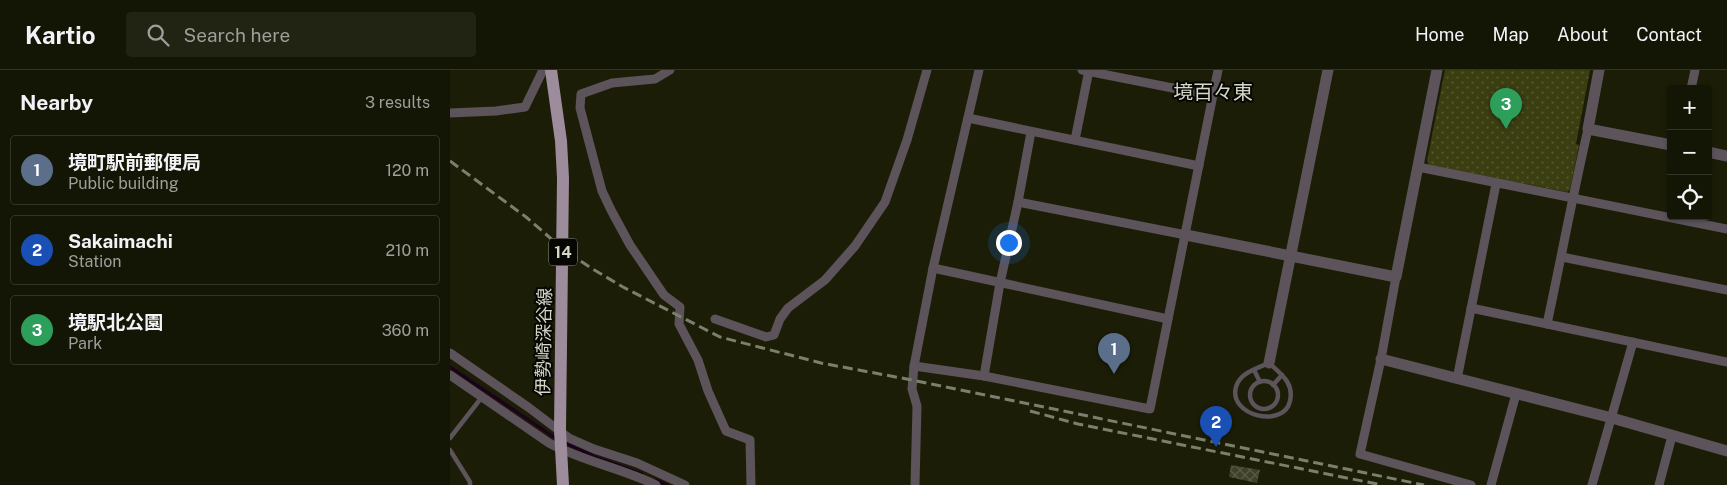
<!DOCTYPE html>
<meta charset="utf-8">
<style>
body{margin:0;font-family:"Public Sans","Noto Sans JP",sans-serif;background:#212313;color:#f1f3f6}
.controls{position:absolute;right:15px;top:15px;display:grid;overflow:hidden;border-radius:5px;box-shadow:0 1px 4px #0004}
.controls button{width:45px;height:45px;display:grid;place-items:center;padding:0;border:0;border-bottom:1px solid #333527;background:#141605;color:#f1f3f6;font:25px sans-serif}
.you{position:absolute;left:558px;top:172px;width:18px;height:18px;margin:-12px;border:4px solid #fff;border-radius:50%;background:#1a73e8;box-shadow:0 0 0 8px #1a73e833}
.badge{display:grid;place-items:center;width:32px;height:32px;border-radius:50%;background:#0b8043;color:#fff;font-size:16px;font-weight:700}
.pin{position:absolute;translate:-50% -41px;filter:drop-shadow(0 1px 2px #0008)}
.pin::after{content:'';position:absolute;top:26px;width:18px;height:15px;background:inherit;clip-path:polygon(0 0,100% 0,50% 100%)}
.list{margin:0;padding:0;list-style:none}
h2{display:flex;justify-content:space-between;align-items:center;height:65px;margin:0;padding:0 20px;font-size:21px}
h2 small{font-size:16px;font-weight:400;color:#9d9f9a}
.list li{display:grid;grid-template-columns:32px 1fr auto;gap:15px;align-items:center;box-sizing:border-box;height:70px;margin:0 10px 10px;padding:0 10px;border:1px solid #333527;border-radius:5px}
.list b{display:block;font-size:19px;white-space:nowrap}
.list p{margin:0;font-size:16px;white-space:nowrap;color:#9d9f9a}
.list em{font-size:16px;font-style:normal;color:#9d9f9a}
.icon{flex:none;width:28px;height:28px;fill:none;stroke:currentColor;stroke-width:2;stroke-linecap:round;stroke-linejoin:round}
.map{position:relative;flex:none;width:1277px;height:415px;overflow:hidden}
header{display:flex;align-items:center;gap:30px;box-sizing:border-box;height:70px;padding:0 25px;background:#141605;border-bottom:1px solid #333527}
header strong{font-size:24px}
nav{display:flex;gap:28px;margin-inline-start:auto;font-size:18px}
.search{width:350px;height:45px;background:#212313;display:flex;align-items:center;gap:12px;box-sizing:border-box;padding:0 18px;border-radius:5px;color:#9d9f9a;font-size:19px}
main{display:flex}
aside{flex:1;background:#141605}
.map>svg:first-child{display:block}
.park{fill:url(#park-dots)}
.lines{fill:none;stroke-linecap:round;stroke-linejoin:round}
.stream{stroke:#1d001e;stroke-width:3}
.building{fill:url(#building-cross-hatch)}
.service{stroke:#5c535b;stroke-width:4.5}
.minor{stroke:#5c535b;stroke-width:9}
.tertiary{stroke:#5c535b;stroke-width:11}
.primary{stroke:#9d8c9c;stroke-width:12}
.rail{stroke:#7d7f6d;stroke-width:3;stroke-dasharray:10 5;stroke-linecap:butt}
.labels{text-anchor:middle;stroke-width:4;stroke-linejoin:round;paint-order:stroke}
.shield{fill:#060702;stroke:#97998d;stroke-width:1}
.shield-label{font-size:16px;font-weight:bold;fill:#d5d7c9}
.street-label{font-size:18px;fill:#d5d7c9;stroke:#060702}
.quarter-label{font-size:20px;fill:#d5d7c9;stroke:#060702}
</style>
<header>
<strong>Kartio</strong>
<div class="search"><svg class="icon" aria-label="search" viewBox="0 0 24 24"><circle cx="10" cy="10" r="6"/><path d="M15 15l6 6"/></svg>Search here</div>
<nav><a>Home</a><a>Map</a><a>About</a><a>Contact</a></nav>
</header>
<main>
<aside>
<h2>Nearby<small>3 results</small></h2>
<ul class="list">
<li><span class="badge" style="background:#5c6f8a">1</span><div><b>境町駅前郵便局</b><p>Public building</p></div><em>120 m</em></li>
<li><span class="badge" style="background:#1a4fb4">2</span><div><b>Sakaimachi</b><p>Station</p></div><em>210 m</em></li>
<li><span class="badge" style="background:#2e9e5b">3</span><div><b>境駅北公園</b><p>Park</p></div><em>360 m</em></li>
</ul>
</aside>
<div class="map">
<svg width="1277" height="415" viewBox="0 0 1277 415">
<defs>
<pattern id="park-dots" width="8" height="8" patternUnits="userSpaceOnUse" patternTransform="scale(1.25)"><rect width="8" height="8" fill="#3b3e11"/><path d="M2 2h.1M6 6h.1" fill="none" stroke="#565932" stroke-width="1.8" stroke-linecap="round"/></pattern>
<pattern id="building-cross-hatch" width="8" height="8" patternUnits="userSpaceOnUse" patternTransform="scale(1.25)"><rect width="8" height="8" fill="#3e4029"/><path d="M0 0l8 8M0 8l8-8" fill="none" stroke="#595b47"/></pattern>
</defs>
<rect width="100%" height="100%" fill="#1b1d07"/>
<!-- park -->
<polygon class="park" points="995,0 1140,0 1126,74 1129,75 1120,120 1117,122 979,95 977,91"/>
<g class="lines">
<!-- stream -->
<g class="stream">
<polyline points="0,297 107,369"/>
<polyline points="115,373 148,388 192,404"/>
<polyline points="205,410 217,415"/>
</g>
</g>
<!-- building -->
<polygon class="building" points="781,395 810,400 807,413 779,407"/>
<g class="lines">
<!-- service -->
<g class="service">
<path d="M819,293C832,305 844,313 840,331C834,359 778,346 786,317C787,313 789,310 792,307C799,300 810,297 819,293Z"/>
<polyline points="804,300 810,312"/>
<circle cx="814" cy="325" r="14"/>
<polyline points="823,315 832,305"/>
<polyline points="0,368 32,327"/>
<polyline points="0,380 20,412 20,415"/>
</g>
<!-- minor -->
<g class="minor">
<polyline points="220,0 205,9 162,13 131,24 130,38 152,121 161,140 180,175 214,225 230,237 229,254 248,290 258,321 276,361 300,370 301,415"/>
<polyline points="632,0 763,26"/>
<polyline points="1241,19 1245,0"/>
<polyline points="0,43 46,41 75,37 93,0"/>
<polyline points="518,48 749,96"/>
<polyline points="625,70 639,0"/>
<polyline points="968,97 1277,159"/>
<polyline points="568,132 736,165"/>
<polyline points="1112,187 1277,220"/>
<polyline points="483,198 718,249"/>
<polyline points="946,207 931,289 910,384 1021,415"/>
<polyline points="1021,238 1277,292"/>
<polyline points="265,249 316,267 324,265 330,249 338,238 375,210 405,176 435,132 457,70 477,0"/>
<path d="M1097,254C1111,189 1123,124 1138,59"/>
<polyline points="0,283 78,337 119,368 144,379 187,393 235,415"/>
<polyline points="464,296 534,306 700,339 768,0"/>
<path d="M0,305L99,373C132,391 171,398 206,415"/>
<polyline points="534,306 550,213 568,132 581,62"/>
<polyline points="1007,309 1046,114"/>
<polyline points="465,415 467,336 462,319 464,296 483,198 529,0"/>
<polyline points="1041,415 1066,324"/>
<polyline points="1142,415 1183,272"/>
<polyline points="1209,415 1222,366"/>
</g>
<!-- tertiary -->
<g class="tertiary">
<polyline points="1149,0 1138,59 1221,75"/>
<polyline points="1258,82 1277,86"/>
<polyline points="736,165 946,207 987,0"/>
<polyline points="931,289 1162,348 1277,381"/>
<polyline points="819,293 878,0"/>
</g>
<!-- primary -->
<polyline class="primary" points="101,0 111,71 113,108 110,360 113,415"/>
<!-- rail -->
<g class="rail">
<polyline points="0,91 76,147 113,179 141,198 173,217 270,267 371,293 462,310 974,415"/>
<polyline points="580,341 628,354 932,415"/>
</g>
</g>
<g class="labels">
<!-- shield labels -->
<rect class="shield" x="99" y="168.5" width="28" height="27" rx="4"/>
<g class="shield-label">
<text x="113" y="188">14</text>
</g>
<!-- street labels -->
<g class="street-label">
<text transform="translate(94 272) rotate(-89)" y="6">伊勢崎深谷線</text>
</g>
<!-- quarter labels -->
<g class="quarter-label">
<text x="763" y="29">境百々東</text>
</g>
</g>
</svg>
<div class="controls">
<button>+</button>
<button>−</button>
<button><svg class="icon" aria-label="locate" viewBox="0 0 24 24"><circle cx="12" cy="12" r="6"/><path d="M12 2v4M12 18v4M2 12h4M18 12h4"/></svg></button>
</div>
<div class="you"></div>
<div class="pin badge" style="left:664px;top:304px;background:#5c6f8a">1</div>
<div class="pin badge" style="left:766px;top:377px;background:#1a4fb4">2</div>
<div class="pin badge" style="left:1056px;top:59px;background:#2e9e5b">3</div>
</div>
</main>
